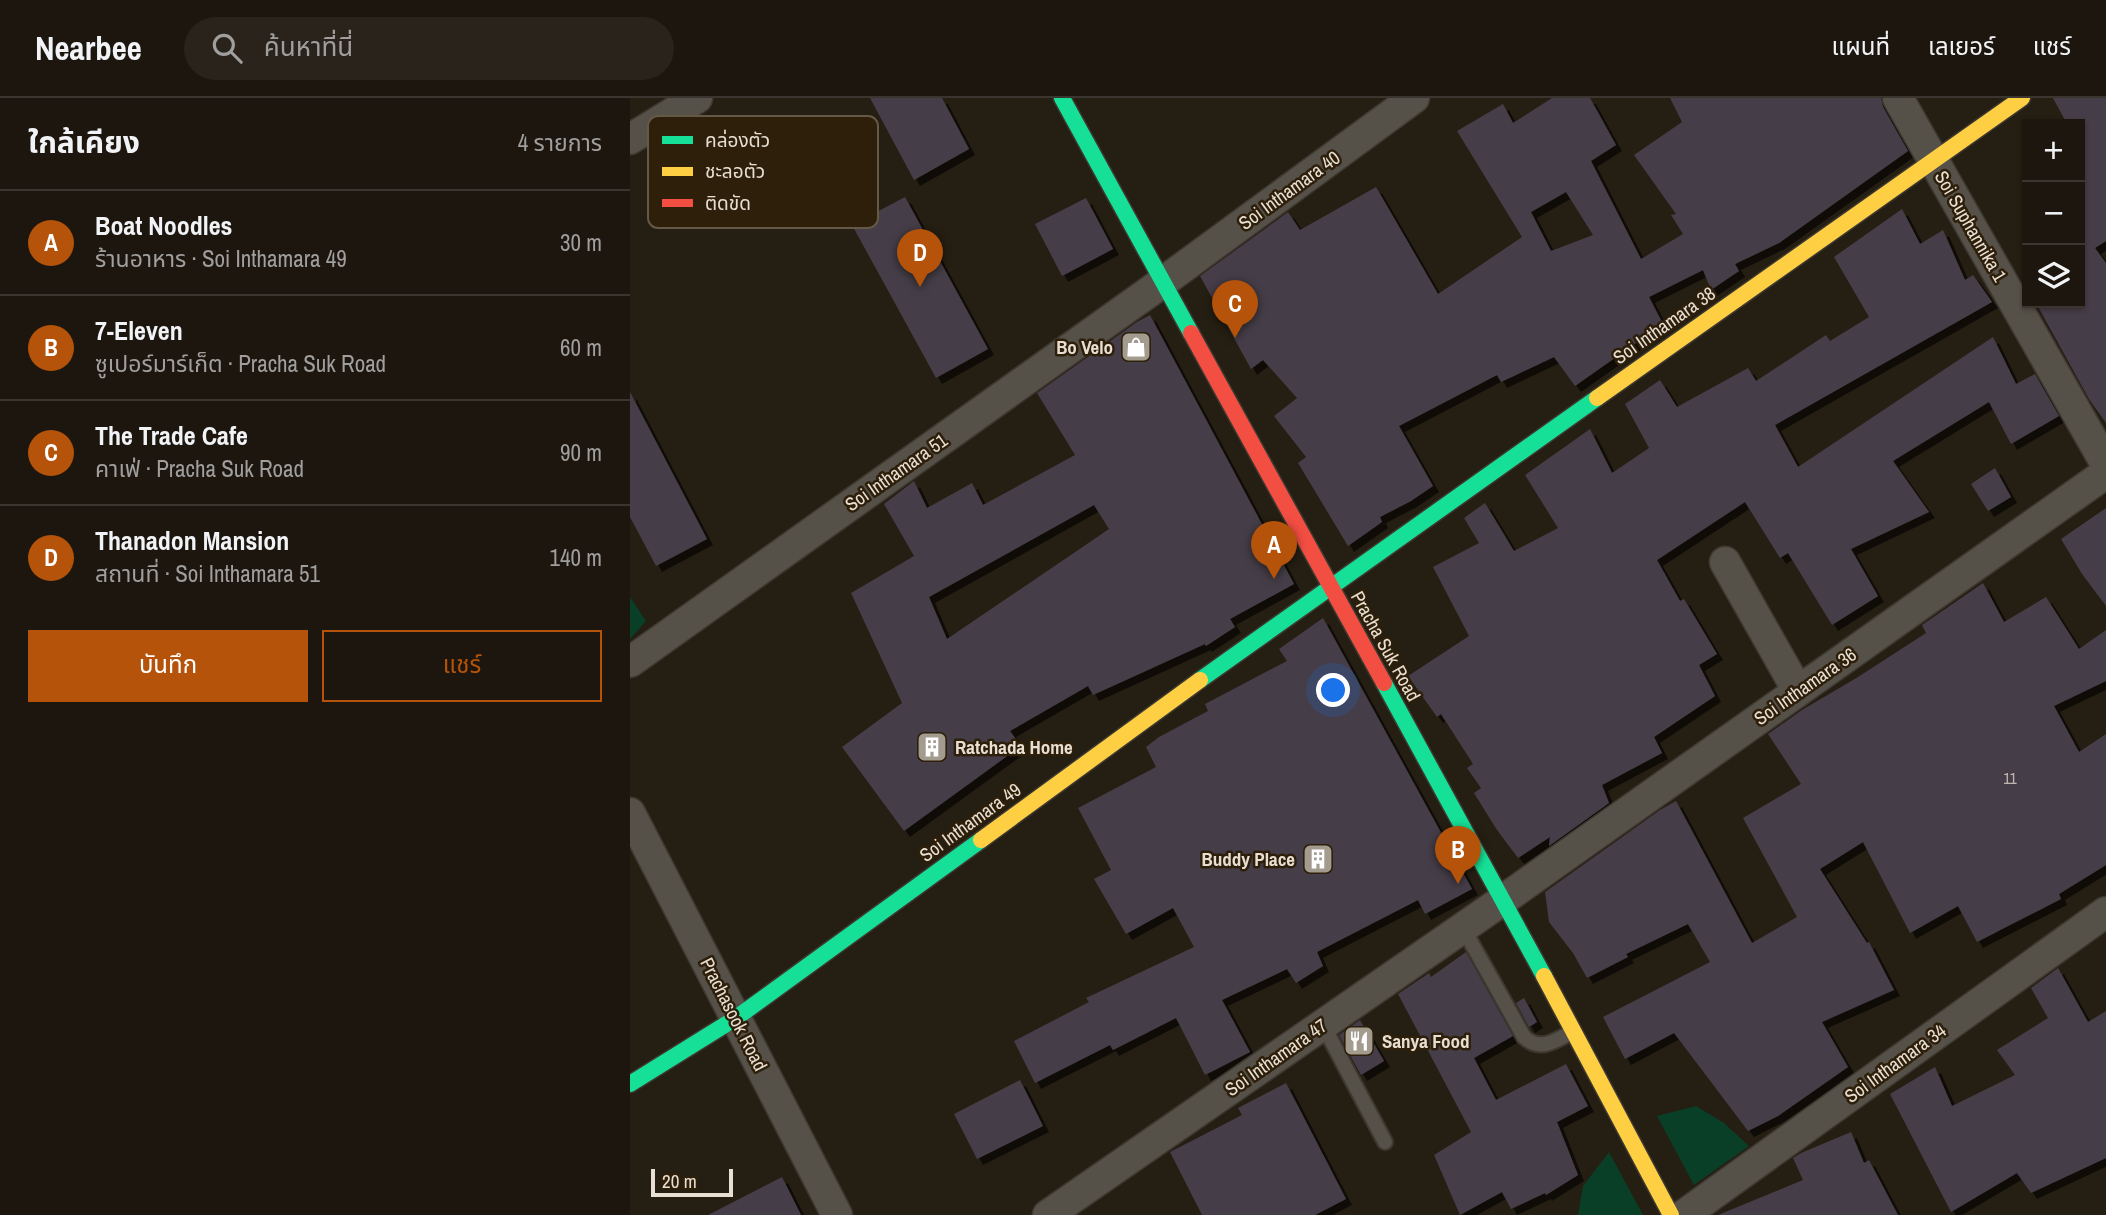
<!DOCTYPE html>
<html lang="th">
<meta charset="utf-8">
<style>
body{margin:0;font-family:"Archivo Narrow","Noto Sans Thai",sans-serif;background:#29231c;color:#f1f3f6}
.controls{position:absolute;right:21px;top:21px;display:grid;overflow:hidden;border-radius:0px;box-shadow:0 2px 5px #0004}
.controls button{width:63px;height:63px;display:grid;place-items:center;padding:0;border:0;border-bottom:2px solid #3a352e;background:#1c160e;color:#f1f3f6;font:35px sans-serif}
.scale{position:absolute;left:21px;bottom:18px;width:82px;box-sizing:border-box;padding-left:7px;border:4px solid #e8dfd2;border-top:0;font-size:19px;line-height:24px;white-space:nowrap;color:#e8dfd2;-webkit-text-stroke:5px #2d1f0a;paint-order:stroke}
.you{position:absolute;left:704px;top:593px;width:24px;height:24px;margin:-18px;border:5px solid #fff;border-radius:50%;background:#1a73e8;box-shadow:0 0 0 10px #1a73e833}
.badge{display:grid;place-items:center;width:46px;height:46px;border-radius:50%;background:#b45309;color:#fff;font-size:23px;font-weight:700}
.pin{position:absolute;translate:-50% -58px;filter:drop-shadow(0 2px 4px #0008)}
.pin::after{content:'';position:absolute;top:37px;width:24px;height:21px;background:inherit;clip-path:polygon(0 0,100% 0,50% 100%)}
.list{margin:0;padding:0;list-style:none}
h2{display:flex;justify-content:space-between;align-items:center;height:91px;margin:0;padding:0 28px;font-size:30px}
h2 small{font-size:23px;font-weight:400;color:#a09f9e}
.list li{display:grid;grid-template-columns:46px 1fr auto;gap:21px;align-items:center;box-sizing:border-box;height:105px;padding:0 28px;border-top:2px solid #3a352e}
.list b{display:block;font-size:26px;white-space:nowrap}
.list p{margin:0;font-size:23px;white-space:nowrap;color:#a09f9e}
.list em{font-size:23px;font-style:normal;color:#a09f9e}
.actions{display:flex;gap:14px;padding:21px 28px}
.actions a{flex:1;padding:16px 0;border:2px solid #b45309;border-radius:0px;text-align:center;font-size:24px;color:#b45309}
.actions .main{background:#b45309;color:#fff}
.icon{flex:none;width:38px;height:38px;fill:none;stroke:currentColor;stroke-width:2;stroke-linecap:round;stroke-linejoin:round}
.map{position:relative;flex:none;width:1476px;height:1117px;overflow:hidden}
header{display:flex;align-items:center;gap:42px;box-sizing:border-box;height:98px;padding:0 35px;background:#1c160e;border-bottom:2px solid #3a352e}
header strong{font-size:33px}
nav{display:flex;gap:38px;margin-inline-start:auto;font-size:24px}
.search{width:490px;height:63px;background:#29231c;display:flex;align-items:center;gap:18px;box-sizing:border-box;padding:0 24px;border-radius:38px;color:#a09f9e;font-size:26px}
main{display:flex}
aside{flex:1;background:#1c160e}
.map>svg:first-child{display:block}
.green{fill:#093f27}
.building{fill:#453e47;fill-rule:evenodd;filter:url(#shadow)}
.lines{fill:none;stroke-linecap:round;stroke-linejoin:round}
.lane-casing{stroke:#3d3830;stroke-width:18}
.street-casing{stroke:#3d3830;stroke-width:33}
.fast-casing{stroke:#3d3830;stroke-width:19}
.slow-casing{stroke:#3d3830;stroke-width:19}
.jam-casing{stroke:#3d3830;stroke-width:19}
.lane{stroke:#555048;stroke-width:14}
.street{stroke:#555048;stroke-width:30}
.fast{stroke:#16e098;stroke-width:16}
.slow{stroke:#ffcf43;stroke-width:16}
.jam{stroke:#f24e42;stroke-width:16}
.labels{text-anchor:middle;stroke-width:5;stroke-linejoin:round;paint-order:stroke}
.number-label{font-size:16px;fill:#bfb7af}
.street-label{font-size:19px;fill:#e8dfd2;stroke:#2d1f0a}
.poi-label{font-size:19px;font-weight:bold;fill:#e8dfd2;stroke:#2d1f0a;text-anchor:end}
.key{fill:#2d1f0a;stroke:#655946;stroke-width:2}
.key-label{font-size:19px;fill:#e8dfd2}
</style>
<header>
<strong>Nearbee</strong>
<div class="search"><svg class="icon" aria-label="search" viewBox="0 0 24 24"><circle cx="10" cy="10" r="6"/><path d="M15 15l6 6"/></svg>ค้นหาที่นี่</div>
<nav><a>แผนที่</a><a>เลเยอร์</a><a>แชร์</a></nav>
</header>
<main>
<aside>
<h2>ใกล้เคียง<small>4 รายการ</small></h2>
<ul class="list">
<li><span class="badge">A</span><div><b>Boat Noodles</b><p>ร้านอาหาร · Soi Inthamara 49</p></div><em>30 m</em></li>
<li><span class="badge">B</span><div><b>7-Eleven</b><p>ซูเปอร์มาร์เก็ต · Pracha Suk Road</p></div><em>60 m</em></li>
<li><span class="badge">C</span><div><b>The Trade Cafe</b><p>คาเฟ่ · Pracha Suk Road</p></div><em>90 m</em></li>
<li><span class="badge">D</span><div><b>Thanadon Mansion</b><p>สถานที่ · Soi Inthamara 51</p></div><em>140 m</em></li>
</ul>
<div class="actions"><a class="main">บันทึก</a><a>แชร์</a></div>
</aside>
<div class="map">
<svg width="1476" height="1117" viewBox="0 0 1476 1117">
<defs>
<filter id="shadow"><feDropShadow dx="6" dy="6" stdDeviation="0" flood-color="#0009"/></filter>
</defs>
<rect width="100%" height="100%" fill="#251e12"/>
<!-- green -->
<g class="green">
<polygon points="0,499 16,523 0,541"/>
<polygon points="1066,1008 1094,1025 1119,1048 1064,1087 1027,1018"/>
<polygon points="979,1054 1013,1117 948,1117 953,1088"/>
</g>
<!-- building -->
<g class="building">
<polygon points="240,0 312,0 339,51 284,82"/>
<path d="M922,0H960L986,47L961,63L1011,161L1053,136L1041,117L1046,116L1004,57L1052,24L1040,0H1251L1253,9L1278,53L1149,145L1105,166L1109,173L1081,192L1073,172L1019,199L1032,224L1004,242L1006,245L945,288L924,259L871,284L867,277L769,328L803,388L781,403L750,419L752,424L718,448L668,365L676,359L644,318L667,300L633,262L621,271L570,178L658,114L670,132L746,89L808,196L892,139L827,33L873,6L883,25ZM936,94L963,137L921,153L901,114Z"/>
<polygon points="1423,0 1476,0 1476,143 1465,150 1476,165 1476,325 1459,301 1406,205 1450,205 1450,26 1437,26"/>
<polygon points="275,99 358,251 306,280 222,127"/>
<polygon points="456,100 483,151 432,178 405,126"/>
<polygon points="1272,111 1290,146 1313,132 1335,182 1343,177 1362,204 1145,327 1168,369 1363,239 1386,286 1405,276 1429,318 1381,346 1359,304 1263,363 1299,414 1221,451 1248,498 1202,527 1158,455 1150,460 1115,404 1027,462 1050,503 1054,501 1087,556 1069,567 1085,598 1024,639 1032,655 972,687 979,705 919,748 920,739 888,760 867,732 844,695 851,690 837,670 843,666 811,616 807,619 778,578 839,538 803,469 849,445 834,420 855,405 884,453 928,430 895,377 960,331 982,375 1019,350 995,306 1030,282 1047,309 1118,270 1126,283 1196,237 1200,243 1239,219 1204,159"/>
<path d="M520,217L664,486L600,521L605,529L576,548L575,546L463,597L458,588L380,633L391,648L274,733L212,649L272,605L221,495L284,458L254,406L284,383L297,410L342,385L353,407L445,357L407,295L507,224ZM464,407L479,431L317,541L299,499Z"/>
<polygon points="0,294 77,441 26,468 0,419"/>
<polygon points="1365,370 1381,399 1358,413 1341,386"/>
<polygon points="1476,410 1476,508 1452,476 1431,441"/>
<polygon points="1353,485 1374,524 1416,499 1449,551 1476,532 1476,583 1424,608 1449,654 1476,636 1476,767 1429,796 1431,801 1347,844 1328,808 1280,835 1233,744 1190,771 1237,845 1239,844 1264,892 1192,924 1218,969 1148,1018 1118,1033 1044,935 995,961 973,919 1080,864 1058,826 996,856 998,859 957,880 943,855 919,824 915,794 1030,712 1046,703 1122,845 1167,819 1113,720 1171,686 1138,636 1172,612 1228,579 1296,535 1292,527"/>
<polygon points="693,520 842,791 795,816 788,802 687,854 693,868 666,885 657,871 592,902 620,954 575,977 546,920 483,952 480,947 405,985 384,943 459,904 456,900 564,849 543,810 496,836 464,781 481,772 448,710 526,669 516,649 529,639 578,613 575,606 657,563 649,551"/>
<polygon points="836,854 883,938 844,960 866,1002 936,966 958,1008 927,1024 948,1077 916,1097 915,1095 881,1111 872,1094 830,1117 804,1057 841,1034 768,896 799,875 801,879"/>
<polygon points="1428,870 1458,924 1476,913 1476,1060 1401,1095 1387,1075 1321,1114 1260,996 1305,969 1322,1008 1385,977 1367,952 1418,920 1401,890"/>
<polygon points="894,900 907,924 899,929 886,905"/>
<polygon points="730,922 754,963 731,977 709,937"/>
<polygon points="390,982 413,1028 347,1061 324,1016"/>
<polygon points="656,985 716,1101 685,1117 572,1117 540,1054 612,1017 608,1010"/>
<polygon points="1221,1034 1234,1065 1239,1062 1268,1117 1088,1117 1173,1082 1163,1060 1171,1055"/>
<polygon points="152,1079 171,1117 78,1117"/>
</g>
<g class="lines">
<!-- lane casing -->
<g class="lane-casing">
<g id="lane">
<path d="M833,830L894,939C910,954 925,943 942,934"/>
<polyline points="693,927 755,1044"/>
</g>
</g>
<!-- street casing -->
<g class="street-casing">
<g id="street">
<polyline points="1268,0 1476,366"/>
<polyline points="0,41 67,0"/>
<polyline points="1095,464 1168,593"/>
<polyline points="0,564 533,184 784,0"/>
<polyline points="0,715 207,1117"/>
<polyline points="418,1117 873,802 1476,375"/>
<polyline points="1054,1117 1476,814"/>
</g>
</g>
<!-- fast casing -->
<g class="fast-casing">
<g id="fast">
<polyline points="432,0 561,235"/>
<polyline points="570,582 967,300"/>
<polyline points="754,585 914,878"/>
<polyline points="0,986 106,920 351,742"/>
</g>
</g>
<!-- slow casing -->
<g class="slow-casing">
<g id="slow">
<polyline points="967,300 1392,0"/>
<polyline points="351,742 570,582"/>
<polyline points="914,878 1041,1117"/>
</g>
</g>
<!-- jam casing -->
<g class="jam-casing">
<polyline id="jam" points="561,235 754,585"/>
</g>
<!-- lane -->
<use href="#lane" class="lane"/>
<!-- street -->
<use href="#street" class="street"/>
<!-- fast -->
<use href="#fast" class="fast"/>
<!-- slow -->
<use href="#slow" class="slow"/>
<!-- jam -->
<use href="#jam" class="jam"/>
</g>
<!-- icons -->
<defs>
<g id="shop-square" transform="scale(1.575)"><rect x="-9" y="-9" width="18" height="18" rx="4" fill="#a49b8f" stroke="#2d1f0a"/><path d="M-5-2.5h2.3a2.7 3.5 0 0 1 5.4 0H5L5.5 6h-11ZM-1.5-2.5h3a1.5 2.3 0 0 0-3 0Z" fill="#fff"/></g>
<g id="building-square" transform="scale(1.575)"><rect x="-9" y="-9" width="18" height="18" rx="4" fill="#a49b8f" stroke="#2d1f0a"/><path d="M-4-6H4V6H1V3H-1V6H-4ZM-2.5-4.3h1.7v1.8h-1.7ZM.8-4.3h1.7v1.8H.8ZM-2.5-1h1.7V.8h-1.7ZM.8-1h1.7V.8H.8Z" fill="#fff"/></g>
<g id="restaurant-square" transform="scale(1.575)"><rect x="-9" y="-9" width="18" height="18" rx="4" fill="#a49b8f" stroke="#2d1f0a"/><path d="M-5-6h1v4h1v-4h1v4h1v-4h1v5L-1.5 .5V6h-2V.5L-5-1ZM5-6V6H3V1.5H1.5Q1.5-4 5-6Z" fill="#fff"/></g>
</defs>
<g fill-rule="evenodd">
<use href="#shop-square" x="506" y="249"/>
<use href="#building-square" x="302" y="649"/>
<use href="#building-square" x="688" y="761"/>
<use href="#restaurant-square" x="729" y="943"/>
</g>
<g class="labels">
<!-- number labels -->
<g class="number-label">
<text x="1380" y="686">11</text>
</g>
<!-- street labels -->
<g class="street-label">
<text transform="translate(659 92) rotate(-36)" y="7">Soi Inthamara 40</text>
<text transform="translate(1341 128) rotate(60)" y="7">Soi Suphannika 1</text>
<text transform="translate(1034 227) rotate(-35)" y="7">Soi Inthamara 38</text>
<text transform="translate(266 374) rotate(-35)" y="7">Soi Inthamara 51</text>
<text transform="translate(756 548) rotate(61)" y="7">Pracha Suk Road</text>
<text transform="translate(1175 588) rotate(-35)" y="7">Soi Inthamara 36</text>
<text transform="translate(340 724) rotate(-36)" y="7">Soi Inthamara 49</text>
<text transform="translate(104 916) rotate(63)" y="7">Prachasook Road</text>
<text transform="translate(646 959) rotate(-35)" y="7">Soi Inthamara 47</text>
<text transform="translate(1265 965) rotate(-36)" y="7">Soi Inthamara 34</text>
</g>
<!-- poi labels -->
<g class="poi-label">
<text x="483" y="256">Bo Velo</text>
<text x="325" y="656" text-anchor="start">Ratchada Home</text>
<text x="665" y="768">Buddy Place</text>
<text x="752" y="950" text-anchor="start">Sanya Food</text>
</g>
</g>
<!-- legend -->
<rect x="18" y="18" width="230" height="112" rx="10" class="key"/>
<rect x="32" y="38" width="31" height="8" fill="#16e098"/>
<rect x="32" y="69" width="31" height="9" fill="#ffcf43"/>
<rect x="32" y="101" width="31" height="8" fill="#f24e42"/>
<g class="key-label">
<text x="75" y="49">คล่องตัว</text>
<text x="75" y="80">ชะลอตัว</text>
<text x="75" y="112">ติดขัด</text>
</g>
</svg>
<div class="controls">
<button>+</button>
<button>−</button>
<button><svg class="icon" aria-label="layers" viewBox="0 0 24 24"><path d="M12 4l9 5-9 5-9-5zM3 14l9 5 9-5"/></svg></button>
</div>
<div class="scale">20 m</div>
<div class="you"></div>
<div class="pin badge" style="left:644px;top:481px">A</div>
<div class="pin badge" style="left:828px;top:786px">B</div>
<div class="pin badge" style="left:605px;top:240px">C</div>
<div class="pin badge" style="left:290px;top:189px">D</div>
</div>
</main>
